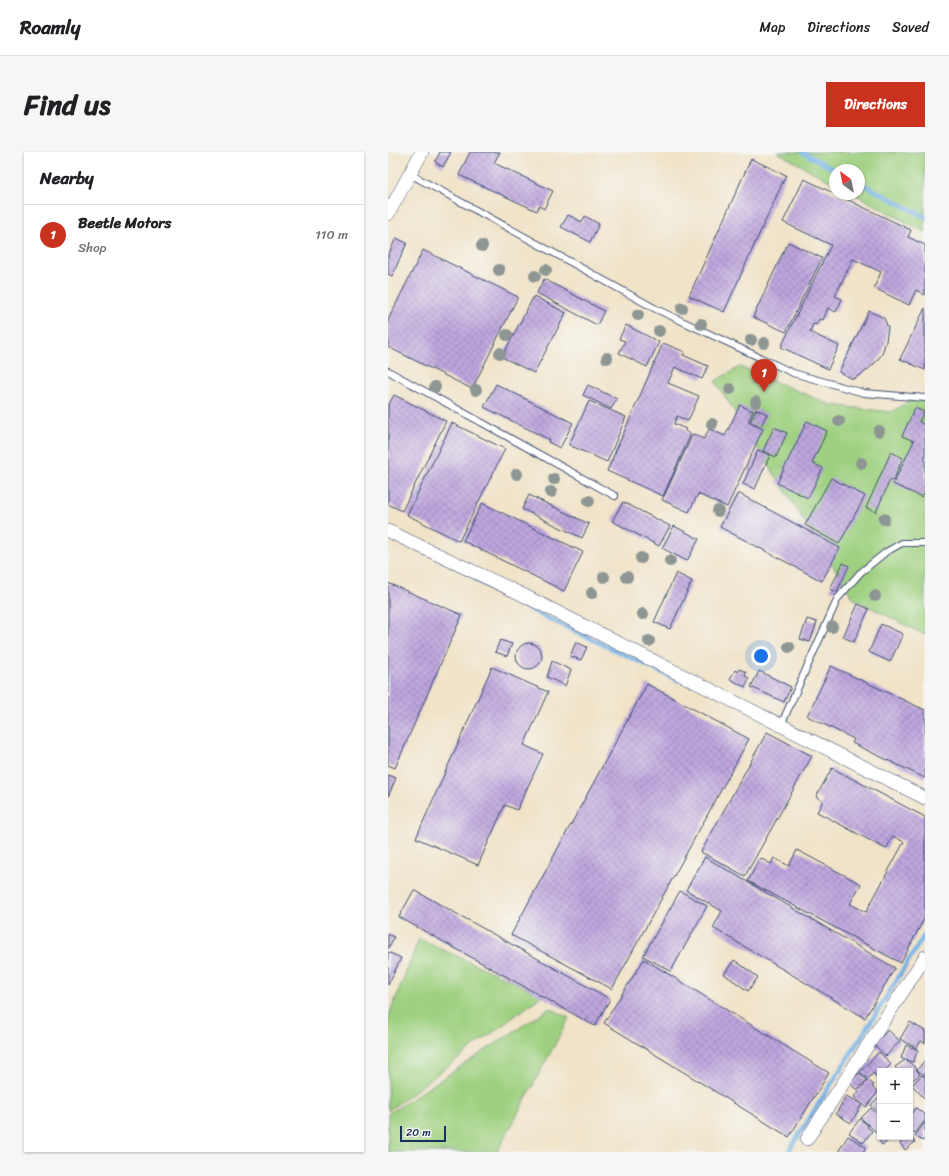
<!DOCTYPE html>
<meta charset="utf-8">
<style>
body{margin:0;font-family:Sriracha,sans-serif;background:#f6f6f6;color:#202124}
.controls{position:absolute;right:12px;bottom:12px;display:grid;overflow:hidden;border-radius:0px;box-shadow:0 1px 3px #0004}
.controls button{width:36px;height:36px;display:grid;place-items:center;padding:0;border:0;border-bottom:1px solid #e0e0e0;background:#fff;color:#202124;font:20px sans-serif}
.compass{position:absolute;left:441px;top:12px;width:36px;height:36px;border-radius:50%;background:#fff;box-shadow:0 1px 3px #0004;rotate:327deg}
.scale{position:absolute;left:12px;bottom:10px;width:46px;box-sizing:border-box;padding-left:4px;border:2px solid #1b2f5e;border-top:0;font-size:11px;line-height:14px;white-space:nowrap;color:#1b2f5e;-webkit-text-stroke:3px #f6f6f2;paint-order:stroke}
.you{position:absolute;left:373px;top:504px;width:14px;height:14px;margin:-10px;border:3px solid #fff;border-radius:50%;background:#1a73e8;box-shadow:0 0 0 6px #1a73e833}
.badge{display:grid;place-items:center;width:26px;height:26px;border-radius:50%;background:#c8321e;color:#fff;font-size:13px;font-weight:700}
.pin{position:absolute;translate:-50% -33px;filter:drop-shadow(0 1px 2px #0008)}
.pin::after{content:'';position:absolute;top:21px;width:14px;height:12px;background:inherit;clip-path:polygon(0 0,100% 0,50% 100%)}
.list{margin:0;padding:0;list-style:none}
h2{display:flex;justify-content:space-between;align-items:center;height:52px;margin:0;padding:0 16px;font-size:17px}
h2 small{font-size:13px;font-weight:400;color:#757577}
.list li{display:grid;grid-template-columns:26px 1fr auto;gap:12px;align-items:center;box-sizing:border-box;height:60px;padding:0 16px;border-top:1px solid #e0e0e0}
.list b{display:block;font-size:15px;white-space:nowrap}
.list p{margin:0;font-size:13px;white-space:nowrap;color:#757577}
.list em{font-size:13px;font-style:normal;color:#757577}
.map{position:relative;flex:none;width:537px;height:1000px;overflow:hidden;border-radius:0px}
header{display:flex;align-items:center;gap:24px;box-sizing:border-box;height:56px;padding:0 20px;background:#fff;border-bottom:1px solid #e0e0e0}
header strong{font-size:19px}
nav{display:flex;gap:22px;margin-inline-start:auto;font-size:14px}
.intro{display:flex;align-items:center;justify-content:space-between;box-sizing:border-box;height:96px;padding:0 24px}
h1{margin:0;font-size:28px}
.button{padding:10px 18px;border-radius:0px;background:#c8321e;color:#fff;font-size:14px;font-weight:700}
main{display:flex;gap:24px;padding:0 24px}
aside{flex:1;background:#fff;border-radius:0px;box-shadow:0 1px 3px #0004}
.map>svg:first-child{display:block}
.green{fill:#9ed07f;stroke:#5c806e}
.lines{fill:none;stroke-linecap:round;stroke-linejoin:round}
.stream{stroke:#73b0e5;stroke-width:4.5}
.building{fill:url(#building-cross-hatch)}
.lane-casing{stroke:#3b4a6e;stroke-width:8}
.street-casing{stroke:#3b4a6e;stroke-width:14}
.lane{stroke:#fff;stroke-width:6}
.street{stroke:#fff;stroke-width:13}
.tree{fill:#8d9692}
</style>
<header>
<strong>Roamly</strong>
<nav><a>Map</a><a>Directions</a><a>Saved</a></nav>
</header>
<div class="intro"><h1>Find us</h1><a class="button">Directions</a></div>
<main>
<aside>
<h2>Nearby<small></small></h2>
<ul class="list">
<li><span class="badge">1</span><div><b>Beetle Motors</b><p>Shop</p></div><em>110 m</em></li>
</ul>
</aside>
<div class="map">
<svg width="537" height="1000" viewBox="0 0 537 1000">
<defs>
<pattern id="building-cross-hatch" width="8" height="8" patternUnits="userSpaceOnUse"><rect width="8" height="8" fill="#bea6de"/><path d="M0 0l8 8M0 8l8-8" fill="none" stroke="#9a88b7"/></pattern>
</defs>
<rect width="100%" height="100%" fill="#f6f6f2"/>
<filter id="ink" filterUnits="userSpaceOnUse"><feTurbulence type="fractalNoise" baseFrequency=".025" numOctaves="2"/><feDisplacementMap in="SourceGraphic" scale="8" xChannelSelector="R" yChannelSelector="G"/><feConvolveMatrix kernelMatrix="1 2 1 2 8 2 1 2 1" color-interpolation-filters="sRGB"/></filter>
<filter id="wash" filterUnits="userSpaceOnUse"><feTurbulence type="fractalNoise" baseFrequency=".012" numOctaves="4" result="noise"/><feDisplacementMap in="SourceGraphic" scale="16" xChannelSelector="R" yChannelSelector="G"/><feGaussianBlur stdDeviation="0.9" result="paint"/><feColorMatrix in="noise" values="0 0 0 0 0 0 0 0 0 0 0 0 0 0 0 0 0 1.4 0 .05"/><feComposite in="paint" operator="in"/></filter>
<g filter="url(#wash)">
<rect width="100%" height="100%" fill="#f0e3c8"/>
<!-- green -->
<g class="green">
<polygon points="389,0 537,0 537,80 466,42 471,42 471,18 447,18 447,32"/>
<polygon points="352,215 443,253 503,260 528,245 537,248 537,483 466,447 327,229"/>
<polygon points="31,787 155,843 0,959 0,866"/>
<polygon points="162,856 181,866 109,1000 0,1000 0,962"/>
</g>
<g class="lines">
<!-- stream -->
<g class="stream">
<polyline points="414,0 447,18"/>
<polyline points="471,30 537,65"/>
<polyline points="89,428 155,464 290,528"/>
<polyline points="400,1000 489,860 537,782"/>
</g>
</g>
<g id="blocks">
<!-- building -->
<g class="building">
<polygon points="52,0 63,0 55,15 47,10"/>
<polygon points="82,0 112,0 106,11 165,39 156,57 151,54 149,59 71,23"/>
<polygon points="363,7 398,23 336,160 301,144"/>
<polygon points="416,27 523,78 520,85 537,93 537,143 528,138 521,153 486,136 493,120 465,107 447,144 454,147 448,160 440,156 435,168 431,167 428,173 425,172 422,180 451,194 440,217 393,195 443,93 395,70"/>
<polygon points="180,63 194,70 197,64 211,72 202,90 173,75"/>
<polygon points="8,86 19,91 4,124 0,122 0,104"/>
<polygon points="400,90 434,106 398,180 365,165"/>
<polygon points="35,98 130,145 84,237 0,195 0,168"/>
<polygon points="156,127 216,159 209,173 149,141"/>
<polygon points="146,144 178,161 146,221 114,205"/>
<polygon points="537,156 537,218 512,207"/>
<polygon points="481,159 496,166 500,176 498,189 494,202 486,212 477,220 465,227 451,220"/>
<polygon points="238,173 271,190 259,215 231,201 237,189 231,187"/>
<polygon points="275,191 297,200 295,203 320,214 314,227 287,215 280,231 311,244 300,269 289,264 286,272 298,277 297,279 303,282 275,344 219,319"/>
<polygon points="108,232 185,271 172,296 160,290 162,288 96,255"/>
<polygon points="200,233 229,247 223,257 195,243"/>
<polygon points="6,243 58,269 14,359 0,352 0,254"/>
<polygon points="201,249 238,265 219,310 181,293"/>
<polygon points="352,253 365,259 360,270 375,277 339,355 310,342 301,360 274,348 305,282 316,287 321,277 337,284"/>
<polygon points="527,256 536,260 531,270 537,273 537,340 534,345 505,332 526,289 514,284"/>
<polygon points="368,257 379,262 373,274 362,270"/>
<polygon points="419,269 439,279 424,311 435,316 420,346 389,331"/>
<polygon points="64,271 117,297 71,389 19,363"/>
<polygon points="386,275 399,281 388,305 375,299"/>
<polygon points="370,298 382,303 367,337 355,332"/>
<polygon points="503,300 515,306 505,329 502,328 488,360 478,356"/>
<polygon points="443,326 477,344 451,392 417,373"/>
<polygon points="350,341 452,396 434,429 332,375"/>
<polygon points="141,343 201,372 194,386 134,357"/>
<polygon points="235,350 282,374 271,394 224,369"/>
<polygon points="94,351 195,400 176,439 75,389"/>
<polygon points="286,374 311,387 299,409 274,396"/>
<polygon points="455,411 461,414 449,440 442,437"/>
<polygon points="288,421 304,429 282,477 266,470"/>
<polygon points="0,431 74,463 7,616 0,613"/>
<polygon points="470,452 481,457 466,490 455,485"/>
<polygon points="419,467 429,470 422,490 412,487"/>
<polygon points="493,472 515,482 502,510 481,500"/>
<polygon points="112,488 124,492 119,504 107,500"/>
<polygon points="188,490 199,495 193,508 182,504"/>
<circle cx="141" cy="504" r="13"/>
<polygon points="164,509 183,518 177,534 159,525"/>
<polygon points="443,514 537,558 537,626 464,591 466,587 419,564"/>
<polygon points="104,515 160,540 136,593 155,602 129,658 117,653 90,713 28,686"/>
<polygon points="351,517 358,520 357,524 361,526 357,535 342,527 347,518 350,520"/>
<polygon points="371,519 403,535 396,550 363,535"/>
<polygon points="259,532 361,587 224,837 123,783"/>
<polygon points="379,580 424,604 357,724 313,700"/>
<polygon points="444,616 537,665 537,765 513,811 360,729 372,706 383,712 386,706 401,714 409,698 473,732 462,752 478,760 516,690 505,684 498,697 429,660 435,649 428,645"/>
<polygon points="0,623 8,626 0,645"/>
<polygon points="317,705 507,816 477,866 325,776 334,759 298,738"/>
<polygon points="26,738 222,847 207,874 11,765"/>
<polygon points="292,739 319,754 283,819 255,804"/>
<polygon points="0,782 6,785 0,797"/>
<polygon points="0,800 13,806 0,833"/>
<polygon points="256,807 441,921 401,985 216,871"/>
<polygon points="346,808 370,825 360,839 336,822"/>
<polygon points="522,870 537,879 537,891 533,889 528,896 512,887"/>
<polygon points="500,878 512,889 498,904 486,893"/>
<polygon points="518,893 530,898 525,910 518,908 527,915 532,923 522,930 522,919 510,919 507,915 517,908 513,906"/>
<polygon points="491,900 503,912 497,919 492,919 492,924 490,926 485,921 480,927 472,920"/>
<polygon points="537,908 537,924 529,918"/>
<polygon points="471,921 479,928 469,938 461,931"/>
<polygon points="534,923 537,926 537,947 524,933"/>
<polygon points="480,928 486,933 484,935 490,940 478,955 466,945"/>
<polygon points="458,944 474,952 463,971 448,962"/>
<polygon points="492,944 492,961 483,953"/>
<polygon points="483,956 492,964 492,979 489,981 473,966"/>
<polygon points="528,956 537,963 537,968 527,981 522,978 522,963"/>
<polygon points="472,967 480,973 479,975 484,979 475,991 461,981"/>
<polygon points="537,970 537,986 535,989 527,984"/>
<polygon points="492,983 492,985 506,985 494,993 489,985"/>
<polygon points="522,983 527,990 517,998 512,991 520,985 522,985"/>
<polygon points="460,984 478,995 475,1000 450,1000"/>
</g>
</g>
</g>
<g filter="url(#ink)">
<use href="#blocks" fill-opacity="0" stroke="#3b4a6e" stroke-width="1"/>
<g class="lines">
<!-- lane casing -->
<g class="lane-casing">
<g id="lane">
<polyline points="22,22 268,157 405,221 476,241 537,246"/>
<polyline points="0,219 227,344"/>
<polyline points="393,573 450,446 472,421 498,400 514,391 537,391"/>
</g>
</g>
<!-- street casing -->
<g class="street-casing">
<g id="street">
<polyline points="0,62 34,0"/>
<polyline points="0,379 133,442 537,646"/>
<polyline points="419,987 537,805"/>
</g>
</g>
<!-- lane -->
<use href="#lane" class="lane"/>
<!-- street -->
<use href="#street" class="street"/>
</g>
<!-- trees -->
<g class="tree">
<circle cx="94" cy="94" r="6"/>
<circle cx="111" cy="118" r="6"/>
<circle cx="158" cy="118" r="6"/>
<circle cx="147" cy="124" r="6"/>
<circle cx="294" cy="156" r="6"/>
<circle cx="250" cy="163" r="6"/>
<circle cx="313" cy="172" r="6"/>
<circle cx="271" cy="179" r="6"/>
<circle cx="119" cy="183" r="6"/>
<circle cx="363" cy="188" r="6"/>
<circle cx="376" cy="191" r="6"/>
<circle cx="112" cy="201" r="6"/>
<circle cx="219" cy="206" r="6"/>
<circle cx="47" cy="235" r="6"/>
<circle cx="342" cy="237" r="6"/>
<circle cx="88" cy="238" r="6"/>
<circle cx="368" cy="250" r="6"/>
<circle cx="451" cy="269" r="6"/>
<circle cx="324" cy="272" r="6"/>
<circle cx="491" cy="279" r="6"/>
<circle cx="473" cy="311" r="6"/>
<circle cx="129" cy="322" r="6"/>
<circle cx="166" cy="327" r="6"/>
<circle cx="163" cy="340" r="6"/>
<circle cx="201" cy="349" r="6"/>
<circle cx="330" cy="359" r="6"/>
<circle cx="496" cy="367" r="6"/>
<circle cx="253" cy="406" r="6"/>
<circle cx="282" cy="409" r="6"/>
<circle cx="216" cy="425" r="6"/>
<circle cx="239" cy="425" r="6"/>
<circle cx="204" cy="441" r="6"/>
<circle cx="487" cy="444" r="6"/>
<circle cx="255" cy="462" r="6"/>
<circle cx="444" cy="475" r="6"/>
<circle cx="261" cy="489" r="6"/>
<circle cx="401" cy="495" r="6"/>
</g>
</g>
</svg>
<div class="controls">
<button>+</button>
<button>−</button>
</div>
<svg class="compass" viewBox="-18 -18 36 36"><path d="M0-13l5 13h-10z" fill="#e53935"/><path d="M0 13l5-13h-10z" fill="#757577"/></svg>
<div class="scale">20 m</div>
<div class="you"></div>
<div class="pin badge" style="left:376px;top:240px">1</div>
</div>
</main>
